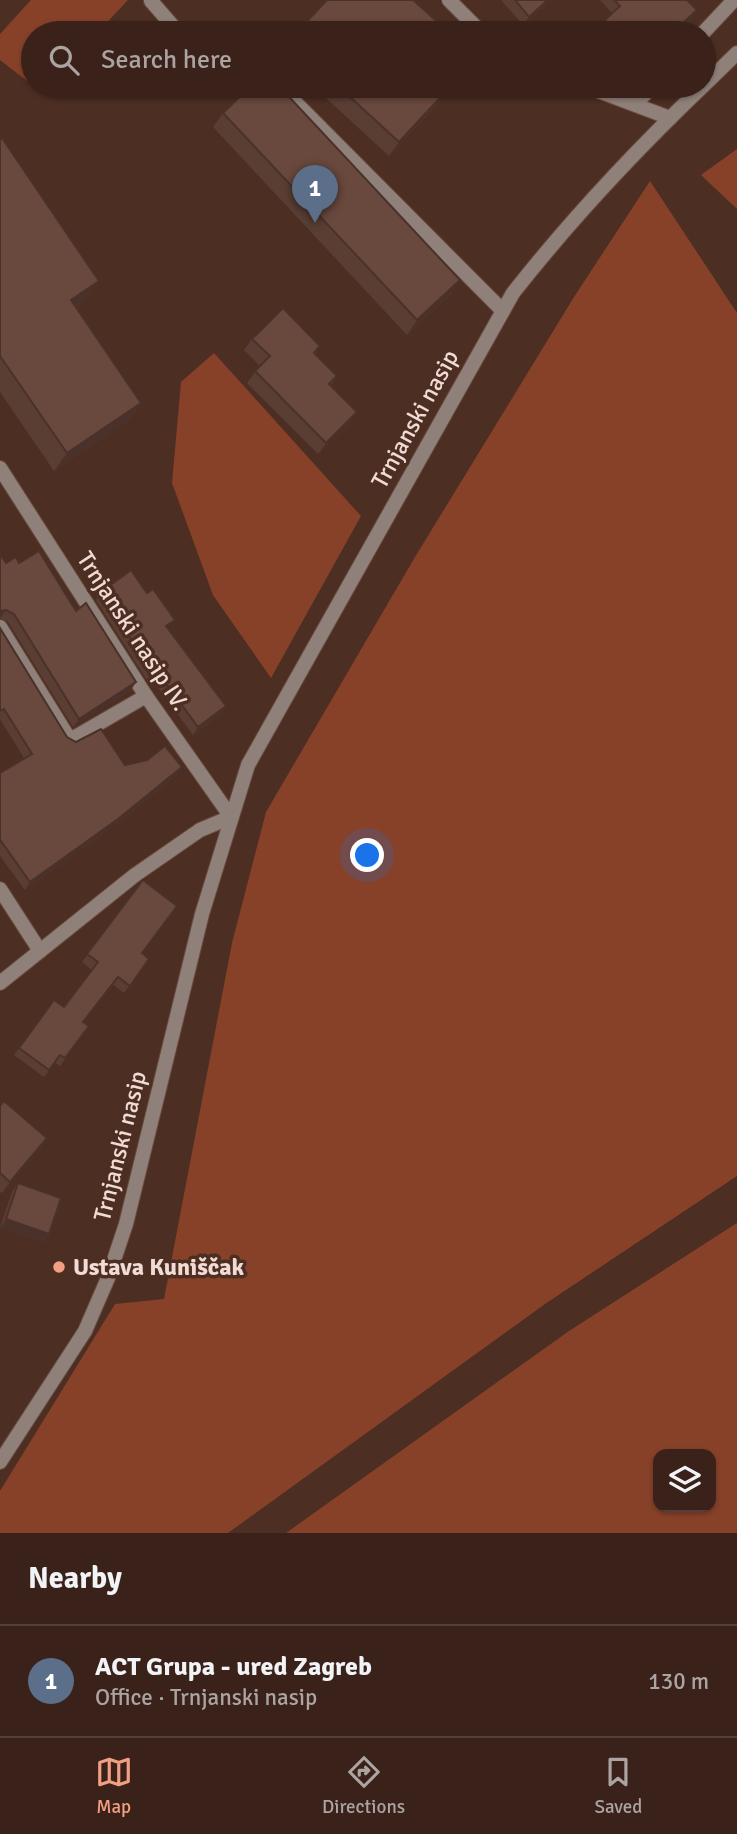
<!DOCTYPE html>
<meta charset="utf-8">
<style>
body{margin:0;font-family:Signika,sans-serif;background:#412a23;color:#f1f3f6}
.controls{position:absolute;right:21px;bottom:21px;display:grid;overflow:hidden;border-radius:14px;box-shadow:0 2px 5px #0004}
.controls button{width:63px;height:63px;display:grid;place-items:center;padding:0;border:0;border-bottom:2px solid #543f39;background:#3a221a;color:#f1f3f6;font:35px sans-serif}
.you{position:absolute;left:368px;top:856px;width:24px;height:24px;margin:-18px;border:5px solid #fff;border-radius:50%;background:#1a73e8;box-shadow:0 0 0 10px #1a73e833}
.badge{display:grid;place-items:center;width:46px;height:46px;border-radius:50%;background:#f39f83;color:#fff;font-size:23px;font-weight:700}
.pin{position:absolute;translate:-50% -58px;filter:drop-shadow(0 2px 4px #0008)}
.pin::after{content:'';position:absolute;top:37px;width:24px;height:21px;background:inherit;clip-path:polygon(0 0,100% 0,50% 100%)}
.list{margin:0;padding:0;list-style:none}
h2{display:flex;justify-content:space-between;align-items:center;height:91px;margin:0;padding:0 28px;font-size:30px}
h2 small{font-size:23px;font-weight:400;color:#aba4a2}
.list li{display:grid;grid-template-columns:46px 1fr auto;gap:21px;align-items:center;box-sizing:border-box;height:112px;padding:0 28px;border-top:2px solid #543f39}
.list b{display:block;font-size:26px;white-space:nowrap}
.list p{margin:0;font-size:23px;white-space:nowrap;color:#aba4a2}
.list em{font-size:23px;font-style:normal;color:#aba4a2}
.icon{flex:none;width:38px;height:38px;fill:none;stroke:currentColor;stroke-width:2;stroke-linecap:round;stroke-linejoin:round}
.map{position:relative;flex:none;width:737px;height:1533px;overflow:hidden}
.search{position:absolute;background:#3a221a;box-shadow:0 2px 5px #0004;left:21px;right:21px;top:21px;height:77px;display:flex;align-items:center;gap:18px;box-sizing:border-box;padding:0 24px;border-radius:38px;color:#aba4a2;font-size:26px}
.sheet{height:203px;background:#3a221a}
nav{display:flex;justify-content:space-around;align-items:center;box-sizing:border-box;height:98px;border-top:2px solid #543f39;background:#3a221a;font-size:19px;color:#aba4a2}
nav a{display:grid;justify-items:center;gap:4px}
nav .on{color:#f39f83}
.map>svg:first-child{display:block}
.green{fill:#874129;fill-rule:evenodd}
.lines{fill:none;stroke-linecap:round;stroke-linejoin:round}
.lane-casing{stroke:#674a3f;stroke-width:16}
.street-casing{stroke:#674a3f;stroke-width:16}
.lane{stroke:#90807a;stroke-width:14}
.street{stroke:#90807a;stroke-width:14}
.wall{fill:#5a3e34}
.shaded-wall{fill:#4a322b}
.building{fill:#69483d;stroke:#4a322b;stroke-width:2}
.poi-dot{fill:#f39f83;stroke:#4d2e23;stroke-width:2.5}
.labels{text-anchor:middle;stroke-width:7;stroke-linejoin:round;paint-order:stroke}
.street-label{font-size:24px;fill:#f1dcd5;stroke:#4d2e23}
.poi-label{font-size:24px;font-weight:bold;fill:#f1dcd5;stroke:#4d2e23;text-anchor:start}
</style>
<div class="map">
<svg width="737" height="1533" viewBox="0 0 737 1533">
<rect width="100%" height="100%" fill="#4d2e23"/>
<!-- green -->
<g class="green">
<polygon points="31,0 128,0 97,33 33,33 33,86 51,86 44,94 0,60 0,34"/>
<polygon points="737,149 737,209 701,175"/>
<polygon points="650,181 737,313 737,1176 545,1304 228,1533 0,1533 0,1491 115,1304 164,1299 232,943 266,812 415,557 574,297"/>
<polygon points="214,353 361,516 271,678 213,595 172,483 181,382"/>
<path d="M737,1223V1533H286L569,1331ZM658,1454H711V1507H658Z"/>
</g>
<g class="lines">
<!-- lane casing -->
<g class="lane-casing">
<g id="lane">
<polyline points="151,1 179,33"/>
<polyline points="279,86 503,311"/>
</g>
</g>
<!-- street casing -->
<g class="street-casing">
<g id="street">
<polyline points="449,0 482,33"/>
<polyline points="703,33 734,0"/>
<polyline points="704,85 737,53"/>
<polyline points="585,86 670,118"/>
<polyline points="635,104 653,86"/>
<polyline points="0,468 146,696 231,817 200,830 135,875 0,983"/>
<polyline points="0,627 70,740 146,696"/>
<polyline points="0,889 40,951"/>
<path d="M0,1462L85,1331L108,1278L126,1224L202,914L248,765L513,293C572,218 634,152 703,86"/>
</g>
</g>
<!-- lane -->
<use href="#lane" class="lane"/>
<!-- street -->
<use href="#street" class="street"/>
</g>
<!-- wall -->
<g class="wall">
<polygon points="501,0 552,0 523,25"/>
<polygon points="600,0 687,0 697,10 691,19 675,33 602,33 598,29 605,20 612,13"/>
<polygon points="313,86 454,86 389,156"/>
<polygon points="223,113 451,294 407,335 213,127"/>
<polygon points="0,140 86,299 75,307 141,403 128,421 54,471 0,392"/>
<polygon points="252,339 320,346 315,354 337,376 331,386 357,412 349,424 318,454 247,383 260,366 244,350"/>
<polygon points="0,554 6,563 19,563 76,611 131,690 73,727 8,622 0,618"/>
<polygon points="101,592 169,628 168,629 221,714 193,735 151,678 147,680 96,600"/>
<polygon points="0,628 67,737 125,765 177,775 112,827 25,890 0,856 0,773 24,758 0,719"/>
<polygon points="143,880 142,954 149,959 124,993 112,984 84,1022 84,1033 60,1066 55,1063 44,1077 14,1055 54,1000 64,1007 92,970 82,962"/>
<polygon points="0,1106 47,1138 39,1150 2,1193 0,1192"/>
<polygon points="18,1183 44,1242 0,1228 12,1192"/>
</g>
<!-- shaded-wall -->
<g class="shaded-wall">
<polygon points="548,0 552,0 523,25 529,17"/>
<polygon points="697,10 691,19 675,33 672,33"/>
<polygon points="451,86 454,86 389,156 399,142"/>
<polygon points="460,280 451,294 407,335 417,320"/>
<polygon points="99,281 86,299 58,318 71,300"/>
<polygon points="141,403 128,421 54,471 67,453"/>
<polygon points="357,412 349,424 318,454 326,443"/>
<polygon points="6,610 0,618 0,611"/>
<polygon points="136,682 131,690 73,727 79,719"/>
<polygon points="226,706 221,714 193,735 198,727"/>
<polygon points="182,767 177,775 112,827 25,890 30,882"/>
<polygon points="47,1138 39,1150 2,1193 10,1182"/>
<polygon points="6,1219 49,1234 44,1242 0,1228"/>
</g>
<!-- building -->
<g class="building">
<polygon points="327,0 413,0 450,33 296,33"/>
<polygon points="515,0 548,0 529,17"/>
<polygon points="614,0 687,0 697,10 672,33 616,33 605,20 620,6"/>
<polygon points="251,86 279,86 460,280 417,320 223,113"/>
<polygon points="338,86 451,86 399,142"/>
<polygon points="2,138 99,281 71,300 141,403 67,453 0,356 0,140"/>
<polygon points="283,308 320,346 314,353 337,376 329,384 357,412 326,443 255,371 270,356 252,339"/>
<polygon points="39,551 76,611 86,603 136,682 79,719 14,614 6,610 0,611 0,554 6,563 16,557 19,563"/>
<polygon points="131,570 147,593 153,589 175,620 166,626 226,706 198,727 156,670 152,672 101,592"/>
<polygon points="0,628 67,737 76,742 101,729 125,765 147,760 165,746 182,767 118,819 30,882 1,841 0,842 0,773 32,754 4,709 0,711"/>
<polygon points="143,880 177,906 142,953 149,959 130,986 118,977 83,1022 89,1026 65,1058 60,1055 49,1070 19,1048 54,1000 64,1007 98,962 87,954"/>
<polygon points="4,1101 47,1138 10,1182 0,1173 0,1106"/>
<polygon points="18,1183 61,1198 49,1234 6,1219"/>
</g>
<!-- markers -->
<circle class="poi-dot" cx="59" cy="1267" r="7"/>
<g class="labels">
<!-- street labels -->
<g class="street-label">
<text transform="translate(415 419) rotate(-61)" y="8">Trnjanski nasip</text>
<text transform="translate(133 631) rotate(57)" y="8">Trnjanski nasip IV.</text>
<text transform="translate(120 1146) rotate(-76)" y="8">Trnjanski nasip</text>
</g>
<!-- poi labels -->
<g class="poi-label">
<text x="73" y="1275">Ustava Kuniščak</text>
</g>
</g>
</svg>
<div class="controls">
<button><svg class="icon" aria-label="layers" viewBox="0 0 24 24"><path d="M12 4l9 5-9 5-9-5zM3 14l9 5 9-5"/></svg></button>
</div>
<div class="you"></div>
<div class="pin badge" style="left:315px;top:223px;background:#5c6f8a">1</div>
<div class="search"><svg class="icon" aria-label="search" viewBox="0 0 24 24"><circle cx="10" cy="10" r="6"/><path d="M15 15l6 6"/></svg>Search here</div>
</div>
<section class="sheet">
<h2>Nearby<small></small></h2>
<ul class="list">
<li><span class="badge" style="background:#5c6f8a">1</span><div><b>ACT Grupa - ured Zagreb</b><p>Office · Trnjanski nasip</p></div><em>130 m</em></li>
</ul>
</section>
<nav>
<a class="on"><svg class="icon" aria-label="map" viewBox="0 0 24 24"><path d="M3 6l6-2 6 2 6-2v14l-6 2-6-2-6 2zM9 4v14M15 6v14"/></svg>Map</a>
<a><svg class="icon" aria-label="directions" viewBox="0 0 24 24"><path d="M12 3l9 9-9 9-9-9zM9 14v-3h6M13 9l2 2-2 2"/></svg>Directions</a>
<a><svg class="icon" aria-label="saved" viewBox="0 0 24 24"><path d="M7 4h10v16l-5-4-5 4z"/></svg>Saved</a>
</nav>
